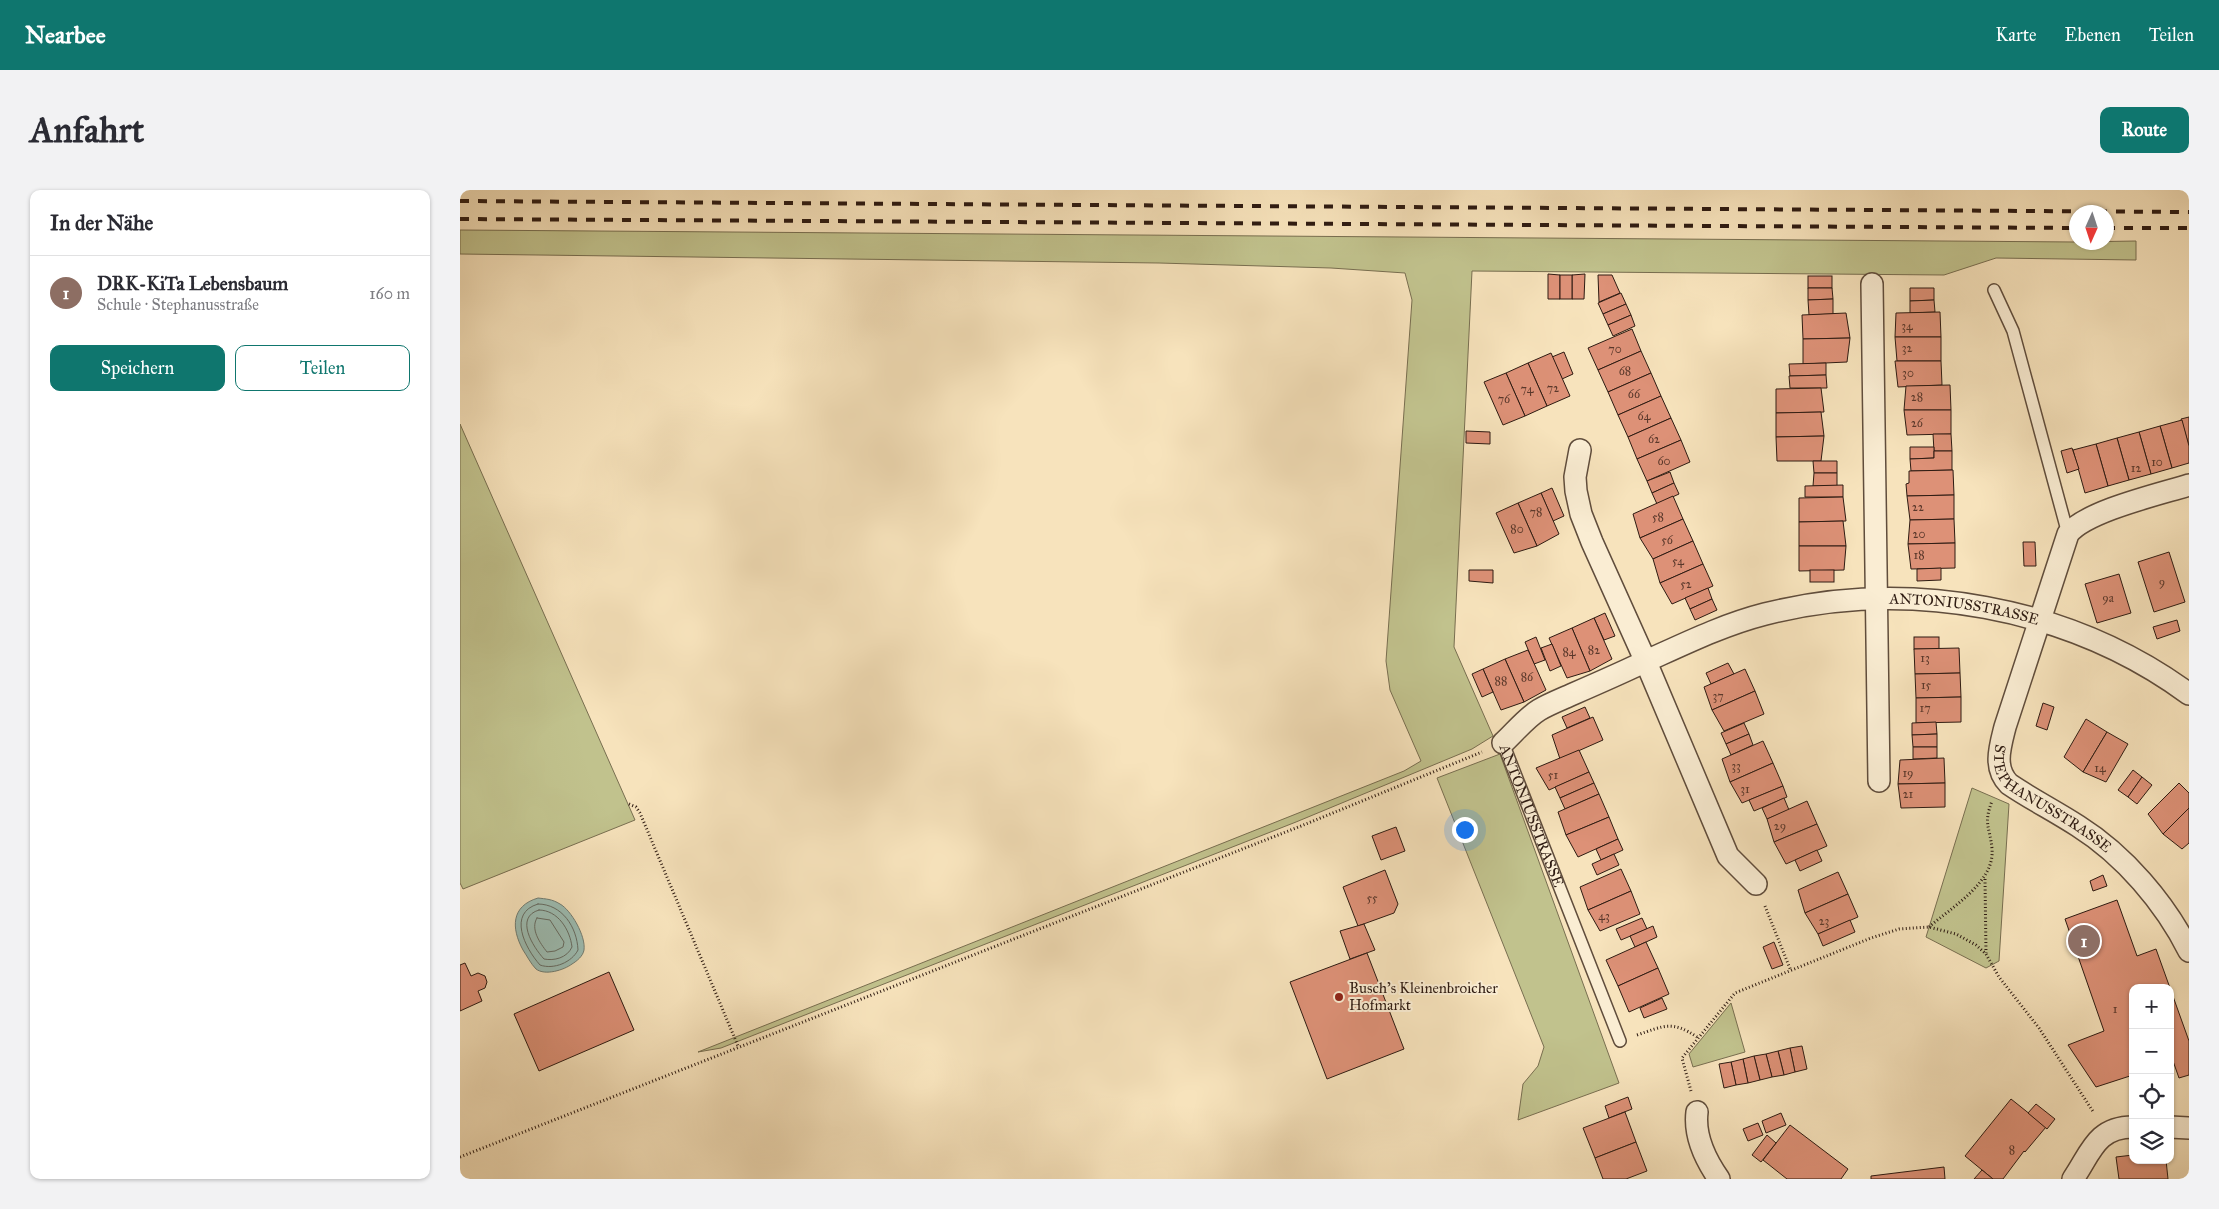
<!DOCTYPE html>
<html lang="de">
<meta charset="utf-8">
<style>
body{margin:0;font-family:"IM FELL Great Primer",serif;background:#f2f2f3;color:#2b2b33}
.controls{position:absolute;right:15px;bottom:15px;display:grid;overflow:hidden;border-radius:10px;box-shadow:0 1px 4px #0004}
.controls button{width:45px;height:45px;display:grid;place-items:center;padding:0;border:0;border-bottom:1px solid #e1e1e2;background:#fff;color:#2b2b33;font:25px sans-serif}
.compass{position:absolute;left:1609px;top:15px;width:45px;height:45px;border-radius:50%;background:#fff;box-shadow:0 1px 4px #0004;rotate:183deg}
.you{position:absolute;left:1004px;top:639px;width:18px;height:18px;margin:-12px;border:4px solid #fff;border-radius:50%;background:#1a73e8;box-shadow:0 0 0 8px #1a73e833}
.badge{display:grid;place-items:center;width:32px;height:32px;border-radius:50%;background:#0f766e;color:#fff;font-size:16px;font-weight:700}
.pin{position:absolute;translate:-50% -50%;border:2px solid #fff;box-shadow:0 1px 5px #0006}
.list{margin:0;padding:0;list-style:none}
h2{display:flex;justify-content:space-between;align-items:center;height:65px;margin:0;padding:0 20px;font-size:21px}
h2 small{font-size:16px;font-weight:400;color:#7c7c81}
.list li{display:grid;grid-template-columns:32px 1fr auto;gap:15px;align-items:center;box-sizing:border-box;height:75px;padding:0 20px;border-top:1px solid #e1e1e2}
.list b{display:block;font-size:19px;white-space:nowrap}
.list p{margin:0;font-size:16px;white-space:nowrap;color:#7c7c81}
.list em{font-size:16px;font-style:normal;color:#7c7c81}
.actions{display:flex;gap:10px;padding:15px 20px}
.actions a{flex:1;padding:11px 0;border:1px solid #0f766e;border-radius:10px;text-align:center;font-size:18px;color:#0f766e}
.actions .main{background:#0f766e;color:#fff}
.icon{flex:none;width:28px;height:28px;fill:none;stroke:currentColor;stroke-width:2;stroke-linecap:round;stroke-linejoin:round}
.map{position:relative;flex:none;width:1729px;height:989px;overflow:hidden;border-radius:10px}
header{display:flex;align-items:center;gap:30px;box-sizing:border-box;height:70px;padding:0 25px;background:#0f766e;color:#fff}
header strong{font-size:24px}
nav{display:flex;gap:28px;margin-inline-start:auto;font-size:18px}
.intro{display:flex;align-items:center;justify-content:space-between;box-sizing:border-box;height:120px;padding:0 30px}
h1{margin:0;font-size:35px}
.button{padding:12px 22px;border-radius:10px;background:#0f766e;color:#fff;font-size:18px;font-weight:700}
main{display:flex;gap:30px;padding:0 30px}
aside{flex:1;background:#fff;border-radius:10px;box-shadow:0 1px 4px #0004}
.map>svg:first-child{display:block}
.green{fill:#c1c28d;stroke:#786e50}
.water{fill:#9dbeb4;stroke:#717d73}
.lines{fill:none;stroke-linecap:round;stroke-linejoin:round}
.shore{stroke:#666c63;stroke-width:1}
.building{fill:#dd9177;stroke:#2e1b12}
.lane-casing{stroke:#604d3c;stroke-width:14}
.street-casing{stroke:#604d3c;stroke-width:24}
.path{stroke:#2e1b12;stroke-width:3;stroke-dasharray:1 2.5;stroke-linecap:butt}
.lane{stroke:#faedd3;stroke-width:11}
.street{stroke:#faedd3;stroke-width:21}
.rail{stroke:#2e1b12;stroke-width:4;stroke-dasharray:9 9;stroke-linecap:butt}
.poi-dot{fill:#8f2418;stroke:#faedd3;stroke-width:2}
.labels{text-anchor:middle;stroke-width:4;stroke-linejoin:round;paint-order:stroke}
.number-label{font-size:12px;fill:#5a382b}
.street-label{font-size:15px;fill:#2e1b12;stroke:#faedd3}
.poi-label{font-size:15px;fill:#2e1b12;stroke:#faedd3;text-anchor:start}
</style>
<header>
<strong>Nearbee</strong>
<nav><a>Karte</a><a>Ebenen</a><a>Teilen</a></nav>
</header>
<div class="intro"><h1>Anfahrt</h1><a class="button">Route</a></div>
<main>
<aside>
<h2>In der Nähe<small></small></h2>
<ul class="list">
<li><span class="badge" style="background:#8d6e63">1</span><div><b>DRK-KiTa Lebensbaum</b><p>Schule · Stephanusstraße</p></div><em>160 m</em></li>
</ul>
<div class="actions"><a class="main">Speichern</a><a>Teilen</a></div>
</aside>
<div class="map">
<svg width="1729" height="989" viewBox="0 0 1729 989">
<rect width="100%" height="100%" fill="#f7e3bc"/>
<filter id="stains"><feTurbulence type="fractalNoise" baseFrequency=".004" numOctaves="4"/><feColorMatrix values="0 0 0 0 .2 0 0 0 0 .09 0 0 0 0 .02 0 0 0 .5 -.17"/></filter>
<radialGradient id="worn" r=".72"><stop offset=".6" stop-color="#630" stop-opacity="0"/><stop offset="1" stop-color="#630" stop-opacity=".3"/></radialGradient>
<!-- green -->
<g class="green">
<polygon points="0,40 1616,52 1676,51 1676,70 1536,68 1484,85 1012,81 994,457 1033,546 1012,559 836,632 261,858 238,862 944,581 961,571 930,500 926,471 952,110 945,83 871,78 699,73 0,64"/>
<polygon points="0,234 175,630 3,699 0,693"/>
<polygon points="1040,564 1159,893 1058,930 1063,894 1078,876 1084,857 977,588"/>
<polygon points="1512,598 1549,614 1539,771 1526,778 1466,747"/>
<polygon points="1271,813 1285,862 1233,877 1229,864"/>
</g>
<!-- water -->
<path class="water" d="M78,708C86,709 92,709 100,714C111,720 126,746 124,760C123,766 117,771 112,774C104,780 85,786 76,779C71,774 67,766 63,760C51,738 51,716 78,708Z"/>
<g class="lines">
<!-- shore -->
<g class="shore">
<path d="M78,714C102,714 117,737 118,760C112,772 94,780 80,775C65,758 47,723 78,714Z"/>
<path d="M79,720C98,720 110,740 112,757C107,768 94,771 84,769C73,757 54,727 79,720Z"/>
<path d="M77,728L90,730L104,752L103,757L95,761L87,762C80,753 70,739 77,728Z"/>
</g>
</g>
<!-- building -->
<g class="building">
<polygon points="1088,84 1100,85 1100,109 1088,109"/>
<polygon points="1125,84 1124,109 1112,109 1112,85"/>
<rect x="1100" y="85" width="12" height="24"/>
<polygon points="1138,85 1152,85 1160,103 1139,112"/>
<rect x="1348" y="86" width="24" height="12"/>
<polygon points="1348,98 1372,98 1373,109 1348,110"/>
<polygon points="1450,98 1474,98 1474,110 1450,111"/>
<polygon points="1161,103 1166,114 1143,124 1138,113"/>
<polygon points="1373,109 1373,124 1349,125 1348,110"/>
<polygon points="1474,110 1475,122 1450,123 1450,111"/>
<polygon points="1166,114 1171,125 1148,135 1143,124"/>
<polygon points="1480,122 1481,147 1435,147 1436,123"/>
<polygon points="1386,123 1390,148 1343,149 1342,125"/>
<polygon points="1171,125 1175,136 1153,146 1148,135"/>
<polygon points="1172,139 1181,161 1138,180 1128,158"/>
<polygon points="1435,147 1481,147 1481,171 1437,171"/>
<polygon points="1390,148 1387,172 1343,174 1343,149"/>
<polygon points="1181,161 1191,183 1148,202 1138,180"/>
<polygon points="1104,162 1113,184 1102,189 1092,167"/>
<polygon points="1091,163 1110,206 1087,216 1068,173"/>
<polygon points="1435,171 1481,171 1482,195 1438,197"/>
<polygon points="1068,173 1087,216 1065,226 1046,183"/>
<polygon points="1366,173 1366,185 1330,186 1329,174"/>
<polygon points="1046,183 1065,226 1043,235 1024,192"/>
<polygon points="1191,183 1201,206 1158,225 1148,202"/>
<polygon points="1366,185 1367,198 1330,198 1329,186"/>
<polygon points="1490,195 1491,220 1444,220 1446,196"/>
<polygon points="1361,198 1364,222 1316,223 1316,199"/>
<polygon points="1201,206 1211,228 1168,247 1158,225"/>
<polygon points="1444,220 1491,220 1491,244 1447,245"/>
<polygon points="1361,222 1364,246 1316,247 1316,223"/>
<polygon points="1729,227 1729,256 1721,229"/>
<polygon points="1211,228 1221,250 1177,269 1168,247"/>
<polygon points="1722,230 1729,256 1729,273 1712,278 1700,236"/>
<polygon points="1700,236 1712,278 1691,284 1679,242"/>
<polygon points="1006,241 1030,242 1030,254 1006,253"/>
<polygon points="1679,242 1691,284 1669,290 1657,248"/>
<polygon points="1473,244 1491,244 1492,261 1474,261"/>
<polygon points="1364,246 1361,271 1317,271 1316,247"/>
<polygon points="1657,248 1669,290 1648,296 1636,254"/>
<polygon points="1221,250 1230,272 1187,291 1177,269"/>
<polygon points="1636,254 1648,296 1625,303 1613,260"/>
<polygon points="1450,257 1474,257 1474,268 1450,269"/>
<polygon points="1612,258 1619,279 1607,283 1601,261"/>
<polygon points="1474,261 1492,261 1492,280 1451,281 1450,269 1474,268"/>
<polygon points="1353,271 1377,271 1377,283 1354,283"/>
<polygon points="1493,280 1494,305 1447,306 1446,294 1449,293 1449,281"/>
<polygon points="1210,282 1214,293 1192,303 1187,291"/>
<polygon points="1354,283 1377,283 1377,296 1353,296"/>
<polygon points="1214,293 1219,304 1197,314 1192,303"/>
<polygon points="1383,295 1383,307 1345,307 1345,296"/>
<polygon points="1092,298 1104,326 1093,331 1081,303"/>
<polygon points="1081,303 1099,344 1077,356 1058,313"/>
<polygon points="1494,305 1494,329 1450,330 1447,306"/>
<polygon points="1213,306 1223,329 1180,348 1173,324"/>
<polygon points="1383,307 1386,331 1339,332 1339,308"/>
<polygon points="1058,313 1077,356 1054,363 1036,323"/>
<polygon points="1223,329 1233,351 1193,369 1180,348"/>
<polygon points="1494,329 1495,353 1448,354 1450,330"/>
<polygon points="1383,331 1386,356 1339,356 1339,332"/>
<polygon points="1233,351 1243,374 1200,393 1193,369"/>
<polygon points="1563,352 1575,352 1576,376 1564,376"/>
<polygon points="1495,353 1495,378 1451,379 1448,354"/>
<polygon points="1339,356 1386,356 1384,380 1339,381"/>
<polygon points="1709,362 1725,412 1694,422 1678,372"/>
<polygon points="1243,374 1253,396 1212,414 1200,393"/>
<polygon points="1481,378 1481,390 1457,391 1457,379"/>
<polygon points="1009,380 1033,380 1033,393 1009,391"/>
<rect x="1350" y="380" width="24" height="12"/>
<polygon points="1659,384 1671,423 1637,433 1625,394"/>
<polygon points="1248,398 1252,409 1230,419 1225,408"/>
<polygon points="1252,409 1257,420 1235,430 1230,419"/>
<polygon points="1145,423 1155,446 1144,450 1134,428"/>
<polygon points="1134,428 1152,469 1130,481 1112,438"/>
<polygon points="1717,430 1720,441 1697,449 1693,437"/>
<polygon points="1112,438 1130,481 1107,488 1089,448"/>
<polygon points="1076,447 1085,470 1074,474 1065,452"/>
<rect x="1454" y="447" width="25" height="12"/>
<polygon points="1092,454 1101,476 1090,481 1081,458"/>
<polygon points="1499,458 1500,483 1455,484 1454,459"/>
<polygon points="1068,460 1086,500 1064,512 1045,469"/>
<polygon points="1045,469 1064,512 1041,520 1023,479"/>
<polygon points="1268,473 1274,484 1251,494 1246,483"/>
<polygon points="1023,479 1033,502 1022,507 1012,484"/>
<polygon points="1285,479 1295,501 1252,520 1244,497"/>
<polygon points="1500,483 1501,507 1456,508 1455,484"/>
<polygon points="1295,501 1304,524 1264,541 1252,520"/>
<polygon points="1501,507 1501,532 1456,533 1456,508"/>
<polygon points="1583,513 1594,517 1587,540 1576,536"/>
<polygon points="1125,517 1130,528 1107,538 1102,527"/>
<polygon points="1133,527 1143,550 1100,569 1092,545"/>
<polygon points="1626,529 1647,542 1623,582 1604,567"/>
<polygon points="1476,532 1477,544 1452,545 1452,533"/>
<polygon points="1284,533 1289,544 1266,554 1261,543"/>
<polygon points="1647,542 1668,554 1646,592 1623,582"/>
<polygon points="1289,544 1293,555 1271,565 1266,554"/>
<polygon points="1477,544 1477,557 1453,557 1452,545"/>
<polygon points="1303,551 1313,573 1270,592 1262,569"/>
<polygon points="1453,557 1477,557 1477,568 1453,569"/>
<polygon points="1119,560 1129,582 1089,600 1076,578"/>
<polygon points="1484,568 1485,593 1438,594 1440,570"/>
<polygon points="1313,573 1323,596 1282,613 1270,592"/>
<polygon points="1673,580 1682,587 1668,607 1658,600"/>
<polygon points="1129,582 1134,593 1100,608 1095,597"/>
<polygon points="1682,587 1692,595 1677,614 1668,607"/>
<polygon points="1134,593 1139,604 1105,619 1100,608"/>
<polygon points="1485,593 1485,617 1441,618 1438,594"/>
<polygon points="1719,593 1729,603 1729,618 1703,644 1688,624"/>
<polygon points="1323,596 1327,607 1294,621 1289,610"/>
<polygon points="1139,604 1149,627 1106,645 1098,622"/>
<polygon points="1324,608 1329,620 1307,629 1302,618"/>
<polygon points="1347,611 1357,634 1314,652 1307,629"/>
<polygon points="1729,618 1729,653 1722,659 1703,644"/>
<polygon points="1149,627 1158,649 1118,667 1106,645"/>
<polygon points="1357,634 1367,656 1326,674 1314,652"/>
<polygon points="936,637 945,661 921,670 912,646"/>
<polygon points="1158,649 1163,660 1141,670 1136,659"/>
<polygon points="1357,660 1362,671 1340,681 1335,670"/>
<polygon points="1154,664 1159,675 1137,685 1132,674"/>
<polygon points="1161,679 1171,701 1128,720 1120,697"/>
<polygon points="925,680 938,714 934,723 898,736 883,697"/>
<polygon points="1378,682 1388,704 1345,723 1338,700"/>
<polygon points="1643,685 1647,696 1633,701 1630,691"/>
<polygon points="1171,701 1180,724 1140,741 1128,720"/>
<polygon points="1388,704 1398,727 1358,744 1345,723"/>
<polygon points="1657,710 1677,766 1696,759 1710,798 1673,798 1673,885 1636,897 1608,855 1644,841 1605,729"/>
<polygon points="1182,728 1187,739 1161,750 1156,739"/>
<polygon points="1390,730 1395,742 1363,756 1358,744"/>
<polygon points="904,734 915,760 890,769 880,741"/>
<polygon points="1193,736 1197,747 1175,757 1170,746"/>
<polygon points="1186,752 1198,778 1158,796 1146,770"/>
<polygon points="1314,752 1323,775 1312,779 1303,757"/>
<polygon points="907,763 944,859 867,889 830,792"/>
<polygon points="5,773 11,786 18,783 25,786 27,792 25,798 18,801 22,811 0,821 0,775"/>
<polygon points="1198,778 1209,804 1169,822 1158,796"/>
<polygon points="149,782 174,840 79,881 54,824"/>
<polygon points="1710,798 1729,851 1729,885 1719,888 1713,871 1710,872"/>
<polygon points="1202,808 1207,819 1184,828 1180,818"/>
<polygon points="1342,856 1347,879 1335,882 1330,858"/>
<polygon points="1330,858 1335,882 1324,885 1318,861"/>
<polygon points="1318,861 1324,885 1312,887 1306,864"/>
<polygon points="1306,864 1312,887 1300,890 1294,866"/>
<polygon points="1294,866 1300,890 1288,893 1283,869"/>
<polygon points="1283,869 1288,893 1276,895 1271,872"/>
<polygon points="1271,872 1276,895 1264,898 1259,874"/>
<polygon points="1168,907 1172,919 1149,928 1145,916"/>
<polygon points="1551,909 1586,937 1565,962 1564,961 1543,989 1533,989 1505,966"/>
<polygon points="1576,914 1595,929 1587,939 1568,923"/>
<polygon points="1165,922 1176,952 1135,968 1123,938"/>
<polygon points="1321,923 1326,935 1306,943 1302,931"/>
<polygon points="1298,933 1303,945 1288,951 1283,939"/>
<polygon points="1330,935 1388,979 1381,989 1327,989 1303,970"/>
<polygon points="1307,945 1316,953 1301,972 1292,965"/>
<polygon points="1176,952 1187,981 1166,989 1143,989 1135,968"/>
<polygon points="1673,965 1673,970 1706,970 1708,989 1659,989 1656,967"/>
<polygon points="1484,977 1485,989 1411,989 1411,986"/>
<polygon points="1522,980 1533,989 1514,989"/>
</g>
<g class="lines">
<!-- lane casing -->
<g class="lane-casing">
<g id="lane">
<polyline points="1534,100 1553,141 1608,344"/>
<path id="s1" d="M1043,553L1160,851"/>
</g>
</g>
<!-- street casing -->
<g class="street-casing">
<g id="street">
<polyline points="1412,94 1419,591"/>
<polyline points="1120,260 1115,287 1116,301 1121,324 1132,352 1186,472 1268,666 1296,694"/>
<path id="s2" d="M1729,295C1700,304 1626,321 1608,344L1545,537C1540,557 1533,578 1549,594C1571,609 1595,621 1618,636C1664,665 1705,713 1729,761"/>
<path id="s3" d="M1043,553C1054,543 1066,528 1079,520C1089,514 1102,509 1113,504C1136,494 1159,484 1182,473C1222,455 1262,435 1305,424C1448,388 1609,416 1729,504"/>
<path d="M1237,922C1234,946 1245,969 1259,989"/>
<polyline points="1710,937 1729,938"/>
<path d="M1613,989C1631,963 1636,937 1673,937"/>
</g>
</g>
<!-- path -->
<g class="path">
<polyline points="169,614 176,617 180,623 278,856"/>
<polyline points="1525,689 1526,763"/>
<polyline points="1305,716 1331,781"/>
<path d="M1469,737C1492,717 1535,692 1532,659C1530,636 1523,635 1532,611"/>
<path d="M1177,845C1204,836 1212,830 1237,847"/>
<polyline points="1231,901 1222,868 1275,803 1411,748 1439,739 1469,737 1496,744 1516,755 1526,764 1539,787 1579,838 1634,923"/>
<polyline points="0,967 841,636 1022,562"/>
</g>
<!-- lane -->
<use href="#lane" class="lane"/>
<!-- street -->
<use href="#street" class="street"/>
<!-- rail -->
<g class="rail">
<polyline points="0,11 1729,22"/>
<polyline points="0,29 1616,38"/>
<polyline points="1646,38 1729,38"/>
</g>
</g>
<!-- markers -->
<circle class="poi-dot" cx="879" cy="807" r="5"/>
<g class="labels">
<!-- number labels -->
<g class="number-label">
<text x="1447" y="140">34</text>
<text x="1447" y="162">32</text>
<text x="1155" y="163">70</text>
<text x="1165" y="185">68</text>
<text x="1448" y="187">30</text>
<text x="1093" y="202">72</text>
<text x="1067" y="203">74</text>
<text x="1174" y="208">66</text>
<text x="1457" y="211">28</text>
<text x="1044" y="213">76</text>
<text x="1184" y="230">64</text>
<text x="1457" y="237">26</text>
<text x="1194" y="253">62</text>
<text x="1204" y="275">60</text>
<text x="1697" y="276">10</text>
<text x="1676" y="282">12</text>
<text x="1458" y="321">22</text>
<text x="1076" y="326">78</text>
<text x="1198" y="331">58</text>
<text x="1057" y="343">80</text>
<text x="1459" y="348">20</text>
<text x="1207" y="354">56</text>
<text x="1459" y="369">18</text>
<text x="1218" y="375">54</text>
<text x="1702" y="396">9</text>
<text x="1226" y="398">52</text>
<text x="1648" y="412">9a</text>
<text x="1134" y="464">82</text>
<text x="1109" y="466">84</text>
<text x="1465" y="472">13</text>
<text x="1067" y="491">86</text>
<text x="1041" y="495">88</text>
<text x="1466" y="499">15</text>
<text x="1258" y="510">37</text>
<text x="1465" y="522">17</text>
<text x="1276" y="580">33</text>
<text x="1640" y="582">14</text>
<text x="1448" y="587">19</text>
<text x="1093" y="589">51</text>
<text x="1285" y="603">31</text>
<text x="1448" y="608">21</text>
<text x="1320" y="640">29</text>
<text x="912" y="712">55</text>
<text x="1144" y="730">43</text>
<text x="1364" y="735">23</text>
<text x="1655" y="823">1</text>
<text x="1552" y="964">8</text>
</g>
<!-- street labels -->
<g class="street-label">
<text dy="5" stroke="none"><textPath href="#s3" startOffset="496">ANTONIUSSTRASSE</textPath></text>
<text dy="5" stroke="none"><textPath href="#s2" startOffset="434">STEPHANUSSTRASSE</textPath></text>
<text dy="5" stroke="none"><textPath href="#s1" startOffset="78">ANTONIUSSTRASSE</textPath></text>
</g>
<!-- poi labels -->
<g class="poi-label">
<text x="889" y="803">Busch's Kleinenbroicher<tspan x="889" dy="17">Hofmarkt</tspan></text>
</g>
</g>
<rect width="100%" height="100%" filter="url(#stains)"/>
<rect width="100%" height="100%" fill="url(#worn)"/>
</svg>
<div class="controls">
<button>+</button>
<button>−</button>
<button><svg class="icon" aria-label="locate" viewBox="0 0 24 24"><circle cx="12" cy="12" r="6"/><path d="M12 2v4M12 18v4M2 12h4M18 12h4"/></svg></button>
<button><svg class="icon" aria-label="layers" viewBox="0 0 24 24"><path d="M12 4l9 5-9 5-9-5zM3 14l9 5 9-5"/></svg></button>
</div>
<svg class="compass" viewBox="-18 -18 36 36"><path d="M0-13l5 13h-10z" fill="#e53935"/><path d="M0 13l5-13h-10z" fill="#7c7c81"/></svg>
<div class="you"></div>
<div class="pin badge" style="left:1624px;top:751px;background:#8d6e63">1</div>
</div>
</main>
